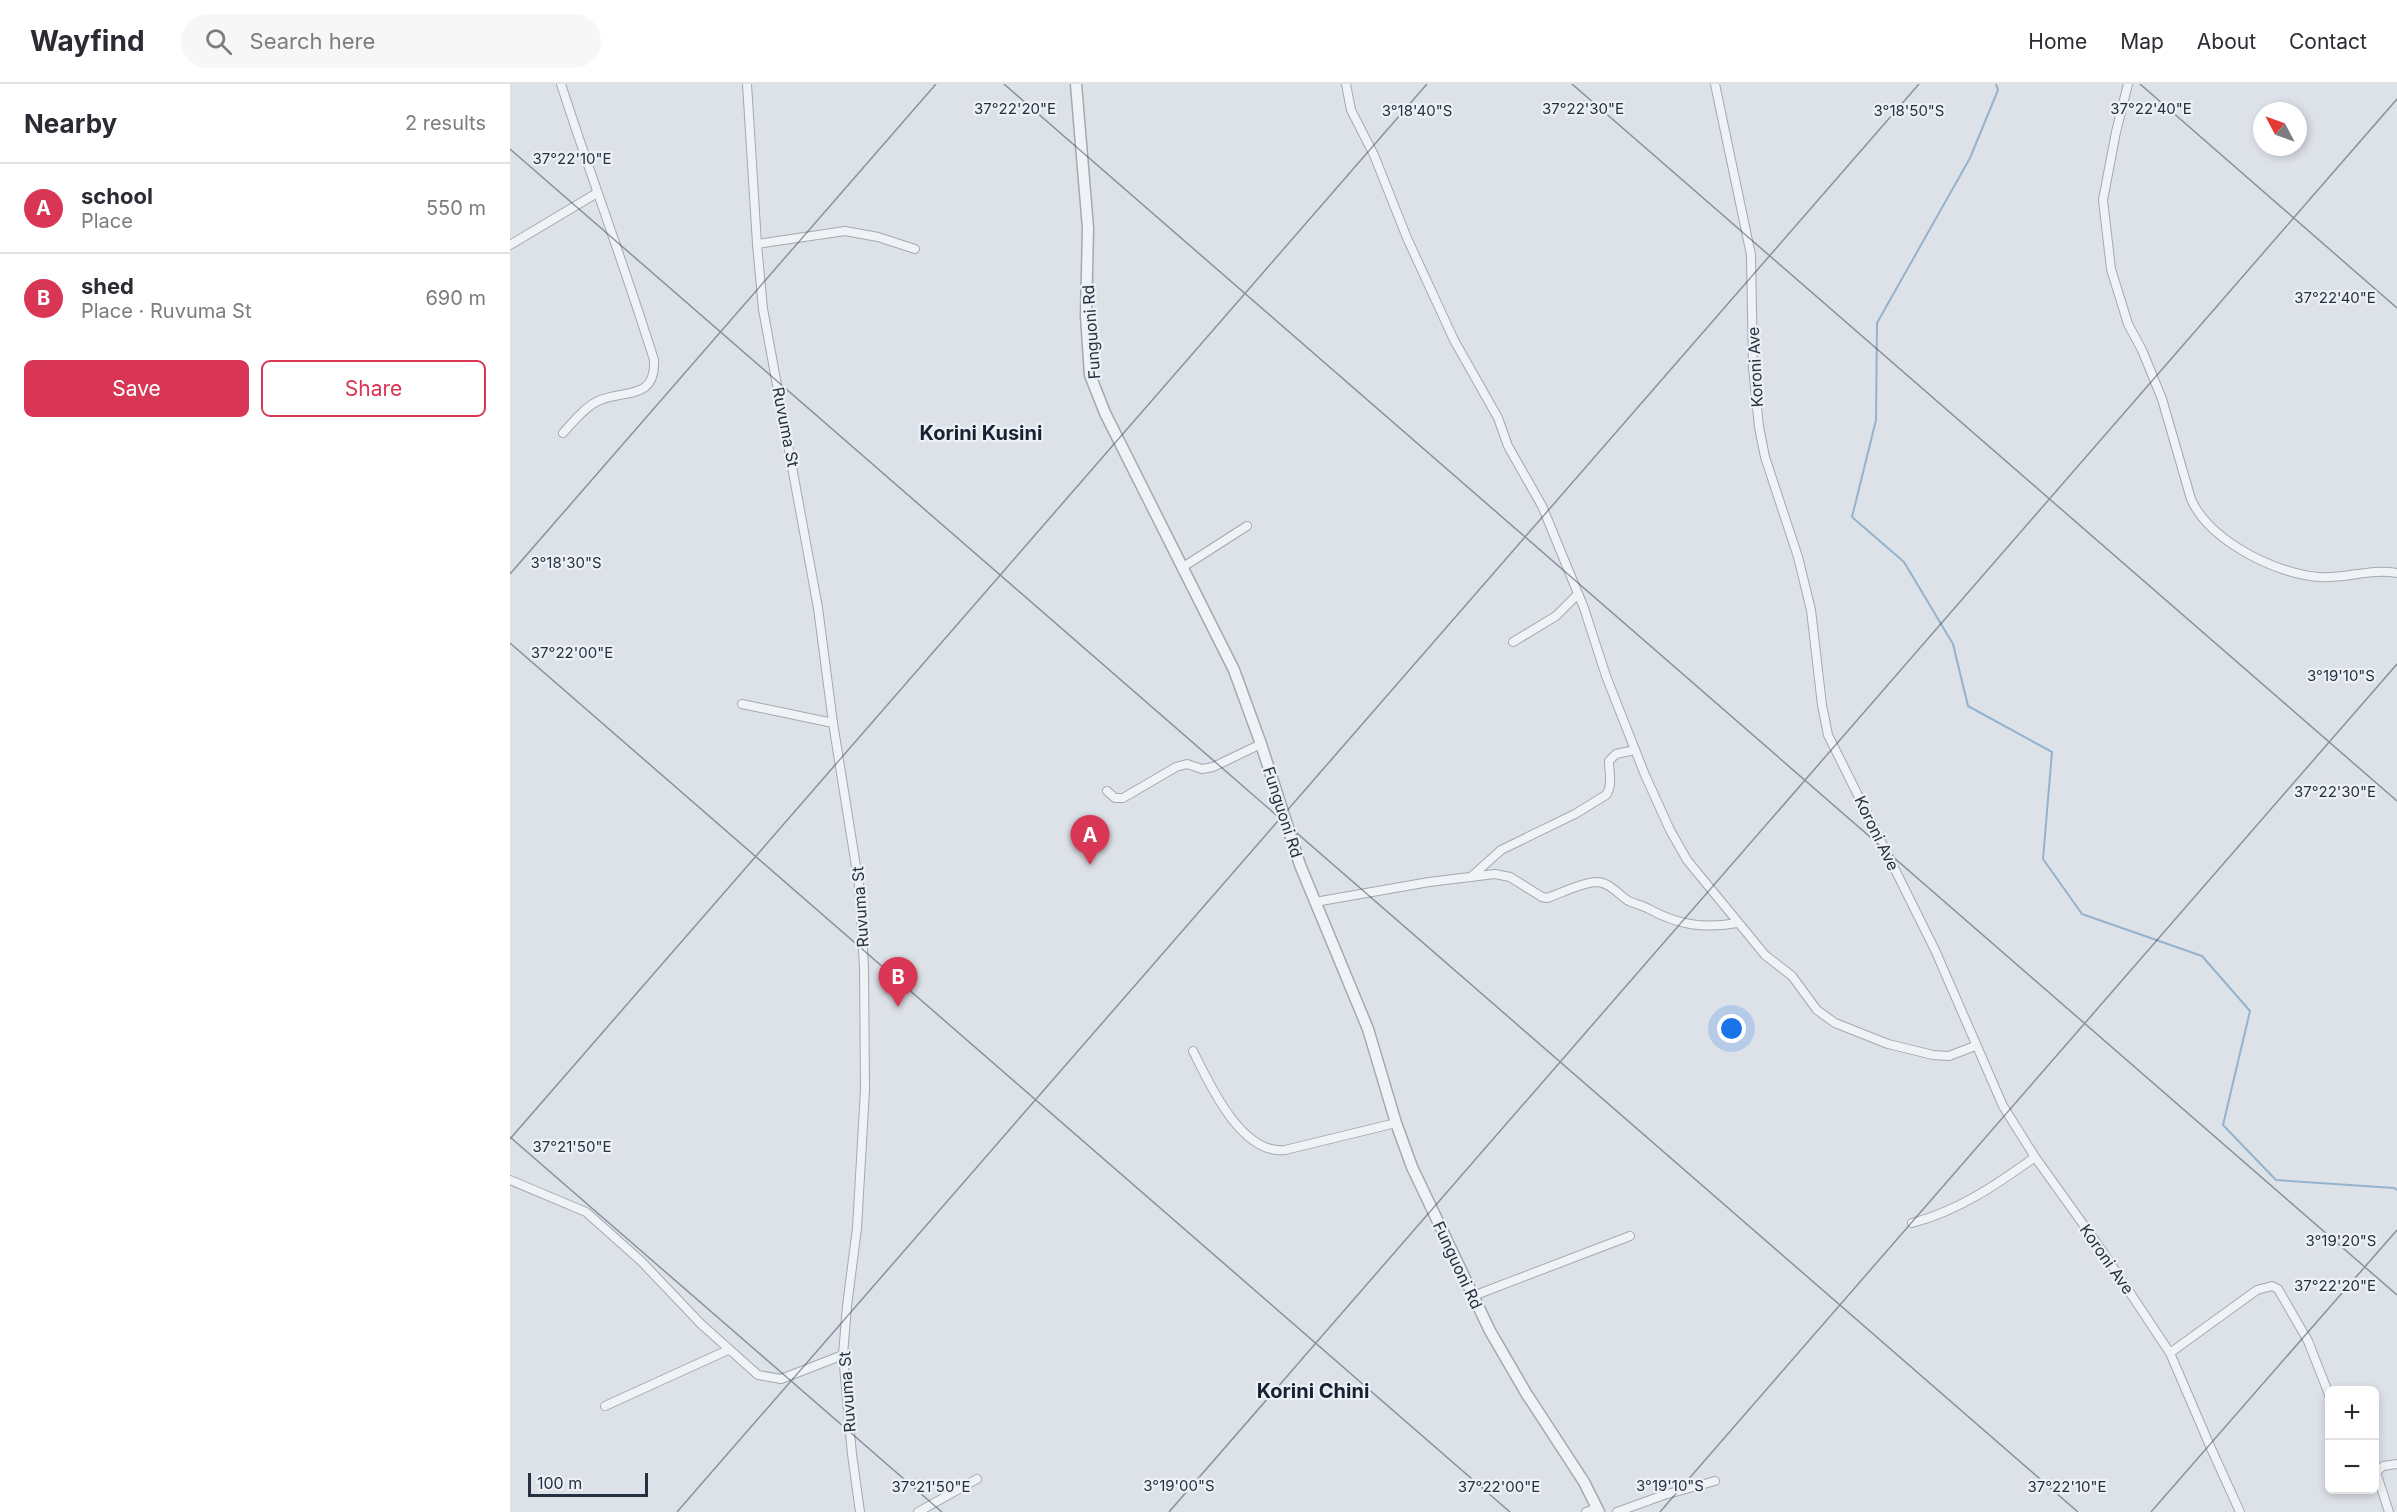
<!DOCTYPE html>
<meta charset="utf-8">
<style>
body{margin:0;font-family:Inter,sans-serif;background:#f7f7f7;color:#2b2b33}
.controls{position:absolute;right:18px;bottom:18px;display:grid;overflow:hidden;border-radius:9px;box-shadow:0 3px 9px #0003}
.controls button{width:54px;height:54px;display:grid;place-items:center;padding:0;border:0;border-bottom:2px solid #e1e1e2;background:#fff;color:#2b2b33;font:30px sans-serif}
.compass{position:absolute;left:1743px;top:18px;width:54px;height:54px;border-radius:50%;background:#fff;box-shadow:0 3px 9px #0003;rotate:311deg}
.scale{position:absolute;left:18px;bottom:15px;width:120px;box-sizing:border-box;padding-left:6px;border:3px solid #253040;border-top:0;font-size:16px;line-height:21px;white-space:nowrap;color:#253040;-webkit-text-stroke:4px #edf1f6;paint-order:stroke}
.you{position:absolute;left:1222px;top:945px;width:21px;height:21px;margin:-15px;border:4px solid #fff;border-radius:50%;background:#1a73e8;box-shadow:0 0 0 9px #1a73e833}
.badge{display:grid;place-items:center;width:39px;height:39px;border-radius:50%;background:#d93655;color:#fff;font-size:20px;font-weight:700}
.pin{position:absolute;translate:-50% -50px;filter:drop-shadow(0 2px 3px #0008)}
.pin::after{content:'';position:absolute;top:32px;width:21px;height:18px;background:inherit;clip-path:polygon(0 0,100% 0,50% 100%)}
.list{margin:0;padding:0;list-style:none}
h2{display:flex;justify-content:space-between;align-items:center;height:78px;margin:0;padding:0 24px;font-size:26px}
h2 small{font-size:20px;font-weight:400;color:#7c7c81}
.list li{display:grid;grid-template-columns:39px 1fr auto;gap:18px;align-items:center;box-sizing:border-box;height:90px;padding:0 24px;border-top:2px solid #e1e1e2}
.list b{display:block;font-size:22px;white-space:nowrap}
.list p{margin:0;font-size:20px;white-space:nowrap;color:#7c7c81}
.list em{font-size:20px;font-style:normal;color:#7c7c81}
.actions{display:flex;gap:12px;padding:18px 24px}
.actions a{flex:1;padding:14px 0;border:2px solid #d93655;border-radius:9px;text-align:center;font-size:21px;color:#d93655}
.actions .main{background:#d93655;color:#fff}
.icon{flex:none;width:33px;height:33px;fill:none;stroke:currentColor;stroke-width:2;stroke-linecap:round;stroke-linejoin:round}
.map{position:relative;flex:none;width:1887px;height:1428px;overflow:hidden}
header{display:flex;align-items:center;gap:36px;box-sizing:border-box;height:84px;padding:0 30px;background:#fff;border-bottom:2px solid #e1e1e2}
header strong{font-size:28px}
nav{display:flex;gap:33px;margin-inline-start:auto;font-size:21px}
.search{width:420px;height:54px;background:#f7f7f7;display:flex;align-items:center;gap:15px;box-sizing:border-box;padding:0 21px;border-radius:33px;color:#7c7c81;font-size:22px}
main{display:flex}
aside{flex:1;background:#fff}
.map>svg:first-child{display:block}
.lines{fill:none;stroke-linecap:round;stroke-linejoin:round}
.stream{stroke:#95b2cc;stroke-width:2}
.minor-casing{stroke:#a2a9b2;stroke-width:10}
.tertiary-casing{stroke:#a2a9b2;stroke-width:13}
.minor{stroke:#f0f3f6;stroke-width:8}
.tertiary{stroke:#f0f3f6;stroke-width:10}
.ticks{fill:none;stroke:#253040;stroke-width:1.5;stroke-opacity:0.45}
.labels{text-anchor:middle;stroke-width:4.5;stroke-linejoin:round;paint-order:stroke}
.street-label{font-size:16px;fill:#253040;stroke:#edf1f6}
.quarter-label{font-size:20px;font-weight:bold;fill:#182131;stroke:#edf1f6}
.ticks-label{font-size:15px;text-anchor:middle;fill:#253040;stroke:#edf1f6;stroke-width:4.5;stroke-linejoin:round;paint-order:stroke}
</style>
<header>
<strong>Wayfind</strong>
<div class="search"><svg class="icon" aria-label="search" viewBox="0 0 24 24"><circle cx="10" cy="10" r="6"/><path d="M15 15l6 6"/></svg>Search here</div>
<nav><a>Home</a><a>Map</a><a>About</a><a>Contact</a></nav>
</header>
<main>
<aside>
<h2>Nearby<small>2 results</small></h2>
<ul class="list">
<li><span class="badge">A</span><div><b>school</b><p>Place</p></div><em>550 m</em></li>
<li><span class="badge">B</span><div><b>shed</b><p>Place · Ruvuma St</p></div><em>690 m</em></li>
</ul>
<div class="actions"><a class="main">Save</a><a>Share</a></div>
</aside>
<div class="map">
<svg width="1887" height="1428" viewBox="0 0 1887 1428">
<rect width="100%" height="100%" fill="#dde2e8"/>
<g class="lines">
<!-- stream -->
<polyline class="stream" points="1486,0 1488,6 1460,74 1367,239 1366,336 1342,433 1394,478 1443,560 1458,622 1542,668 1533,775 1572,830 1692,872 1740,927 1713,1041 1766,1096 1884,1104 1887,1106"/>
<!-- minor casing -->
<g class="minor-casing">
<g id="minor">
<path d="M51,0C81,93 115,183 144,276C146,317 114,305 88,317C75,323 63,338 53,349"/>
<polyline points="237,0 247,160 253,225 308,524 323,639 349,801 354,883 355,1006 347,1144 337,1222 333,1271 342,1370 350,1428"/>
<polyline points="836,0 841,26 864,71 897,154 944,256 988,334 998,362 1032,422 1074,524 1096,592 1135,691 1160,746 1177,776 1255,871 1282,892 1307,926 1325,939 1378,960 1423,971 1439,972 1465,962"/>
<polyline points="1205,0 1241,171 1243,283 1249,343 1255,373 1288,473 1301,526 1312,621 1318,651 1425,866 1493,1022 1525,1073 1593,1168 1660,1269 1700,1362 1730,1428"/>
<path d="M1618,0L1606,48L1593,116L1601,185L1618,240L1632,266L1652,315L1681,415C1699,456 1765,490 1809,493C1835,495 1861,484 1887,489"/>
<polyline points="247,160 335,147 368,153 405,165"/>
<polyline points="0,161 87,109"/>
<polyline points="673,483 737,442"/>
<polyline points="1003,558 1046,532 1068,510"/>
<polyline points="232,620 323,639"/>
<polyline points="597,707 605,714 613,714 666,683 677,680 692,685 703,683 751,660"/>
<path d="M961,793L991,766L1065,730L1096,711C1103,702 1099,688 1099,677L1106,670L1125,666"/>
<path d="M805,818L919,798L985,790L1000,793L1032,813L1037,814C1052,809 1070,799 1086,798C1099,798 1107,809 1117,816C1124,820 1132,821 1139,825C1168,841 1194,845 1227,839"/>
<path d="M683,967C699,999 731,1071 775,1066L886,1039"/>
<polyline points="0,1096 76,1128 131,1177 191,1240 248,1291 271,1295 333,1271"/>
<path d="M1402,1139C1448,1127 1486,1101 1525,1073"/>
<polyline points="963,1212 1120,1152"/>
<polyline points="1660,1269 1747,1206 1762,1202 1768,1205 1798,1257 1820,1313"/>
<polyline points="95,1322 218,1266"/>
<polyline points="408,1428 467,1395"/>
<polyline points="1076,1428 1087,1424"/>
<polyline points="1107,1428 1154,1411 1205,1397"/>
<polyline points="1879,1428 1866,1388 1873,1382 1887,1380"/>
</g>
</g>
<!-- tertiary casing -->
<g class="tertiary-casing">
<polyline id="tertiary" points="566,0 578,144 576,232 580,291 595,329 724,586 751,660 790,781 858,945 886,1039 902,1083 980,1247 1016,1309 1074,1398 1089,1428"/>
</g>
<!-- minor -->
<use href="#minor" class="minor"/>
<!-- tertiary -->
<use href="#tertiary" class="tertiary"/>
</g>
<!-- ticks -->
<path class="ticks" d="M494,0L1887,1211M1062,0L1887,717M1630,0L1887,224M0,65L1568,1428M0,490L426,0M0,559L1000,1428M0,1053L432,1428M0,1055L917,0M167,1428L1409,0M659,1428L1887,15M1150,1428L1887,580M1641,1428L1887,1146"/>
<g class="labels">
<!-- street labels -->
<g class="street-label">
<text transform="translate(581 248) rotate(-94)" y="6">Funguoni Rd</text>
<text transform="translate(1245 283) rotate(-93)" y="6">Koroni Ave</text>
<text transform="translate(276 343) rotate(79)" y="6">Ruvuma St</text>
<text transform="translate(773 728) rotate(72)" y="6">Funguoni Rd</text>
<text transform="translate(1367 749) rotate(64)" y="6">Koroni Ave</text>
<text transform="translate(350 823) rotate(-94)" y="6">Ruvuma St</text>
<text transform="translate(1597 1175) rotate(55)" y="6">Koroni Ave</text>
<text transform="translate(948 1181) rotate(65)" y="6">Funguoni Rd</text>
<text transform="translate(337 1308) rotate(-94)" y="6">Ruvuma St</text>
</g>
<!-- quarter labels -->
<g class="quarter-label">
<text x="471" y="356">Korini Kusini</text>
<text x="803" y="1314">Korini Chini</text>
</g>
</g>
<g class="ticks-label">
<text x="1641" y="30">37°22'40"E</text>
<text x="505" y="30">37°22'20"E</text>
<text x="1073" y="30">37°22'30"E</text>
<text x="907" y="32">3°18'40"S</text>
<text x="1399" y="32">3°18'50"S</text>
<text x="62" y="80">37°22'10"E</text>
<text x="1825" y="219">37°22'40"E</text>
<text x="56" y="484">3°18'30"S</text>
<text x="62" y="574">37°22'00"E</text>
<text x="1831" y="597">3°19'10"S</text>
<text x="1825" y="713">37°22'30"E</text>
<text x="62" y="1068">37°21'50"E</text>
<text x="1831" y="1162">3°19'20"S</text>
<text x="1825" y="1207">37°22'20"E</text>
<text x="669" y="1407">3°19'00"S</text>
<text x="1160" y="1407">3°19'10"S</text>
<text x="421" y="1408">37°21'50"E</text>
<text x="989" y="1408">37°22'00"E</text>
<text x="1557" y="1408">37°22'10"E</text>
</g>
</svg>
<div class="controls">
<button>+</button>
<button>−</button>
</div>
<svg class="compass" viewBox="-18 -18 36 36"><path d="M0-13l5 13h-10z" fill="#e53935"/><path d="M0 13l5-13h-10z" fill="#7c7c81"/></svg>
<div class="scale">100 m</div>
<div class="you"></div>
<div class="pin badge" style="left:580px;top:781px">A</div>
<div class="pin badge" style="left:388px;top:923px">B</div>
</div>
</main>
